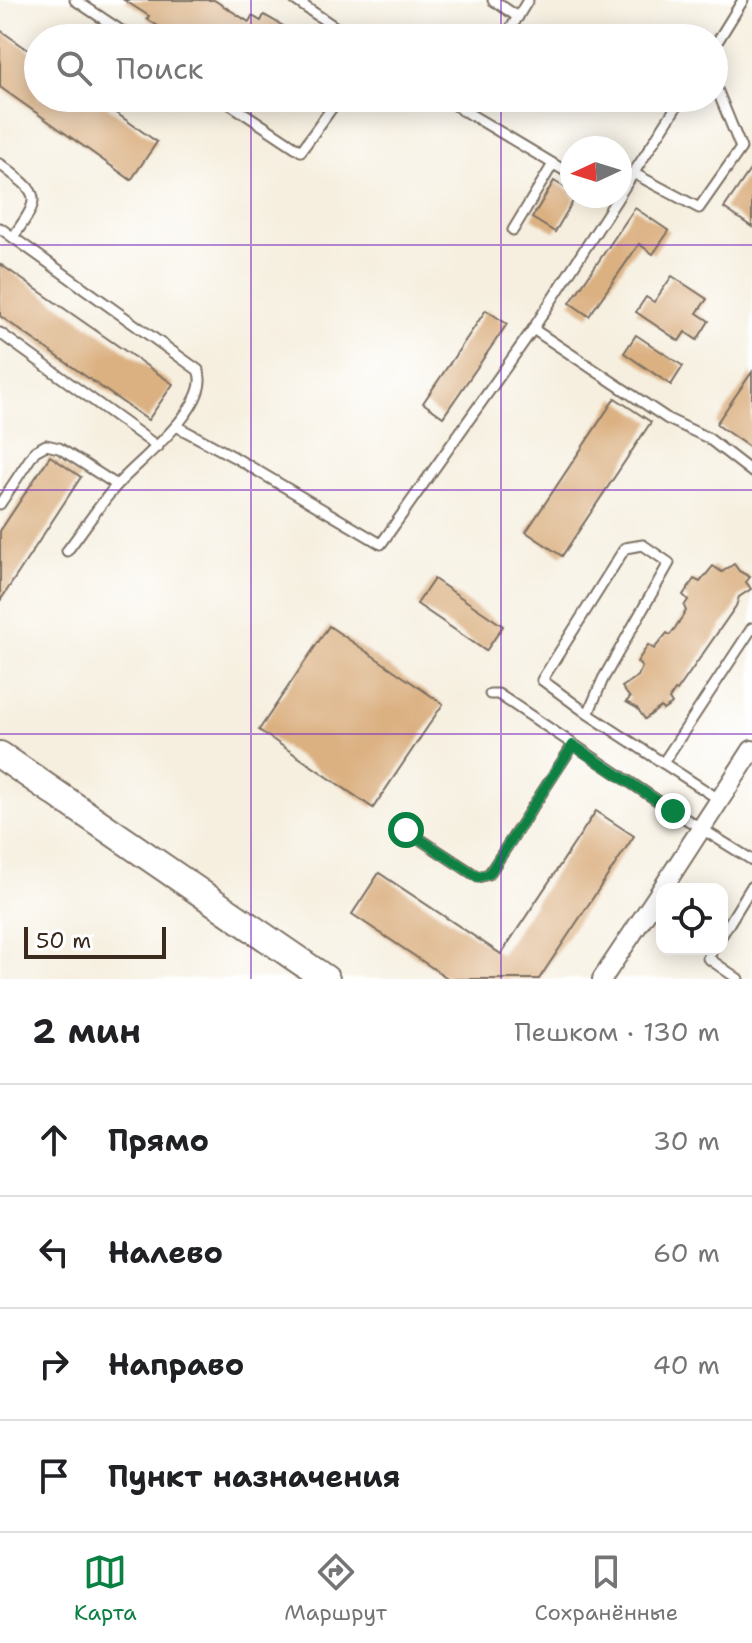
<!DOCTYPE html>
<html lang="ru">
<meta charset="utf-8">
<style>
body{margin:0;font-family:"Shantell Sans",sans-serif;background:#f2f2f2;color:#202124}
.controls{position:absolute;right:24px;bottom:24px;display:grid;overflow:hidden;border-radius:16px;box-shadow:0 4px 20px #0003}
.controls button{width:72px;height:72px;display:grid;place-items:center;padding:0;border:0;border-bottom:2px solid #e0e0e0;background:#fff;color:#202124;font:40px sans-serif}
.compass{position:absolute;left:560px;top:136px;width:72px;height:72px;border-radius:50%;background:#fff;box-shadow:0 4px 20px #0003;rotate:266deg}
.scale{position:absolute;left:24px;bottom:20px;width:142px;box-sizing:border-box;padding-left:8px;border:4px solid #3b2a1e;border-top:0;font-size:22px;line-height:28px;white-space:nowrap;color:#3b2a1e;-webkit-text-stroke:6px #fff;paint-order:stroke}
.stop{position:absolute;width:24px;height:24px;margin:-18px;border:6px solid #0b8043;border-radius:50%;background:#fff}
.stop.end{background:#0b8043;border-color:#fff;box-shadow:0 2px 8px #0008}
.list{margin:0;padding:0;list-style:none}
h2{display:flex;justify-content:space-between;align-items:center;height:104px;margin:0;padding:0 32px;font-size:34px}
h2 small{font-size:26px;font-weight:400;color:#757577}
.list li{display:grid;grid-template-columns:52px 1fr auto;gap:24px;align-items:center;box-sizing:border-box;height:112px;padding:0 32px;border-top:2px solid #e0e0e0}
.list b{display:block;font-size:30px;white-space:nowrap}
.list em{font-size:26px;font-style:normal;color:#757577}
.icon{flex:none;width:44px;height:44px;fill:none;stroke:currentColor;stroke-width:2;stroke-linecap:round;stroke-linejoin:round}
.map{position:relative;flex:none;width:752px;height:979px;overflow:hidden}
.search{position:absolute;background:#fff;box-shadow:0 4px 20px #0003;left:24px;right:24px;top:24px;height:88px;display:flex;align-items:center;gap:20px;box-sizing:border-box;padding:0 28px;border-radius:44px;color:#757577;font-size:30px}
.sheet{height:552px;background:#fff}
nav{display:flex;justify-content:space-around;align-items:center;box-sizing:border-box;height:112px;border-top:2px solid #e0e0e0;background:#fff;font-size:22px;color:#757577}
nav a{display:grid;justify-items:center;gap:4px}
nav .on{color:#0b8043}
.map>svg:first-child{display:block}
.building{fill:#dbb182}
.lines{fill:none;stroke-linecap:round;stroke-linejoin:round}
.lane-casing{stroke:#7c6f62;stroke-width:13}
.street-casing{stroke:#7c6f62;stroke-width:22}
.secondary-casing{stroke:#7c6f62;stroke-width:30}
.lane{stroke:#fff;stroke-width:9}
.street{stroke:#fff;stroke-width:18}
.secondary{stroke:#fff;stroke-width:26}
.route{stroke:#0b8043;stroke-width:10}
.grid{fill:none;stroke:#7b2cbf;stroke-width:2;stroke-opacity:0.55}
</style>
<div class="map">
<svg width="752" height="979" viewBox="0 0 752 979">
<rect width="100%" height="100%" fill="#fff"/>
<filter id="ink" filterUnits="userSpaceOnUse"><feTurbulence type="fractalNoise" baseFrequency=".0125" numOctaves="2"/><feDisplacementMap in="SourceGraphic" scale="16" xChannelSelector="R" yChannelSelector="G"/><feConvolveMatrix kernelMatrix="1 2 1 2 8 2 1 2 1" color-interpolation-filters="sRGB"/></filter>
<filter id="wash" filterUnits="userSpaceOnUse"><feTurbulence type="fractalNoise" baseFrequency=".006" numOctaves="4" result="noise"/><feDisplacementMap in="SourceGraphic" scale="32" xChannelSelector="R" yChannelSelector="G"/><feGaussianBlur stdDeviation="1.8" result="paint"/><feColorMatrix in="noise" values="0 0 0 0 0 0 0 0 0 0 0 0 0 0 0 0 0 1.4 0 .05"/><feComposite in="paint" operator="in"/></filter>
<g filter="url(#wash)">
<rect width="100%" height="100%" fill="#f6efdf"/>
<g id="blocks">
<!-- building -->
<g class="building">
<polygon points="124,0 214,0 249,22 252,16 261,21 264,15 304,38 177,38 147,19 149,16"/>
<polygon points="0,30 38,57 38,98 95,98 157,142 131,180 0,87"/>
<polygon points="752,167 752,227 724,208"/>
<polygon points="554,181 572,192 572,196 576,196 555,232 532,218"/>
<polygon points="635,208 669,231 653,254 639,244 589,316 570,303"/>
<polygon points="0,264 173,384 148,420 0,316"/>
<polygon points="672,276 707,299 697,313 709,321 697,340 685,332 679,341 636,312 646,297 654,302"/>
<polygon points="486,310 507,324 443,417 423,403"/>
<polygon points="636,335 683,366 671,385 624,353"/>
<polygon points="752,372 752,449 716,424"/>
<polygon points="615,398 651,422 562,556 526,532"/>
<polygon points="50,456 81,477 0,601 0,531"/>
<polygon points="734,564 739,571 750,577 746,582 751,589 739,597 736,606 677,691 675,690 669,699 672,704 663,710 661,707 645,719 637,708 626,702 630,698 622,687 638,676 642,667 637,662 648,645 654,649 667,633 670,635 675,628 686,611 684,606 688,600 683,595 694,579 700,582 713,566 722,572"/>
<polygon points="434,579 503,626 486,651 417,604"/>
<polygon points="329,626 443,704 373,808 259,730"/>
<polygon points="596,811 634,836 539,979 449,979 352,914 379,873 501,954"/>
</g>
</g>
</g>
<g filter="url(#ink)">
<use href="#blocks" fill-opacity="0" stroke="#7c6f62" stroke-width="2"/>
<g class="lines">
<!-- lane casing -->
<g class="lane-casing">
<g id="lane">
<polyline points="75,0 132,38"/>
<polyline points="295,0 351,38"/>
<polyline points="493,0 518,17"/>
<polyline points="505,38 528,0"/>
<polyline points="714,47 743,0"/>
<polyline points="221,98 301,151 339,98"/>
<polyline points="443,98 572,175"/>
<polyline points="463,111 470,98"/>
<path d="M0,164C40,195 43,195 13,237"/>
<polyline points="633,173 699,208 741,148 714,82"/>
<polyline points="620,194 682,98"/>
<path d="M0,228L198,370C214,404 136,463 116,486C98,507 83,530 67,551"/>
<polyline points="513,230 553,164"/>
<polyline points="533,329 668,419 708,438 752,472"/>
<polyline points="0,333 158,447"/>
<polyline points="176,426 234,457 381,544 533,329 619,196"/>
<polyline points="0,504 35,451 46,445 59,448 117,485"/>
<polyline points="490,694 498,694 673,811 752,860"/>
<polyline points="588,714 542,680 625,548 643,545 669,563 603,679 588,714 663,763"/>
<polyline points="720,800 663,763 752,628"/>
<polyline points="404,826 406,830 478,877 489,874 573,745"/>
<polyline points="722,935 752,886"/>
<polyline points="713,949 708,958 738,979"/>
</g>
</g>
<!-- street casing -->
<g class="street-casing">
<g id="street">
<polyline points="662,889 752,750"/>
<polyline points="602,979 662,889"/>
</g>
</g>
<!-- secondary casing -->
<g class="secondary-casing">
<polyline id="secondary" points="0,755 326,979"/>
</g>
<!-- lane -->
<use href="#lane" class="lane"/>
<!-- street -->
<use href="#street" class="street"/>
<!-- secondary -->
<use href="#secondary" class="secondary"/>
</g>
</g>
<g class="lines" filter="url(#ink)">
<!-- route -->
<polyline class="route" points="406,830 478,877 489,874 573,745 673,811"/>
</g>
<!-- grid -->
<path class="grid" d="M251,0V38M501,0V38M251,98V979M501,98V979M0,245H752M0,490H752M0,734H752"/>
</svg>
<div class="controls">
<button><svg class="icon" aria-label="locate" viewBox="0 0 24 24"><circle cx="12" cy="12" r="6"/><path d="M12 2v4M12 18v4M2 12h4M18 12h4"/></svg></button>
</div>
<svg class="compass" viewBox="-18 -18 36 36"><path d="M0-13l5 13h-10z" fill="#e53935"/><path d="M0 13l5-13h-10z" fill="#757577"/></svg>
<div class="scale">50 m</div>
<div class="stop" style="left:406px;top:830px"></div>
<div class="stop end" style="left:673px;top:811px"></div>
<div class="search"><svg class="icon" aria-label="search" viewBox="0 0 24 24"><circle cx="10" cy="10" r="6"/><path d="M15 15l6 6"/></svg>Поиск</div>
</div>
<section class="sheet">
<h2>2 мин<small>Пешком · 130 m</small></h2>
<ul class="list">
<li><svg class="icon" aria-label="ahead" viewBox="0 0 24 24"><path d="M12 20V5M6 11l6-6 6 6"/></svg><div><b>Прямо</b></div><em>30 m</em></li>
<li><svg class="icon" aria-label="left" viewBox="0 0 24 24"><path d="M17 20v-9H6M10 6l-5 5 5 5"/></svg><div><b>Налево</b></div><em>60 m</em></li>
<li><svg class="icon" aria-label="right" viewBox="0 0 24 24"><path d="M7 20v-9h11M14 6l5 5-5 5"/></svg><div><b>Направо</b></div><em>40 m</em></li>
<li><svg class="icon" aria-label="arrive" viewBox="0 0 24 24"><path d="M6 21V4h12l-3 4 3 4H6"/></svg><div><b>Пункт назначения</b></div></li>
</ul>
</section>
<nav>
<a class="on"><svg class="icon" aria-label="map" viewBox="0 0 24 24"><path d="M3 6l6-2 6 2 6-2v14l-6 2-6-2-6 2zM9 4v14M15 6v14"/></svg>Карта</a>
<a><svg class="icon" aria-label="directions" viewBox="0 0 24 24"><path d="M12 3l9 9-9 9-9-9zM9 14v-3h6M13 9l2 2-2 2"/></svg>Маршрут</a>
<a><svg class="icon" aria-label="saved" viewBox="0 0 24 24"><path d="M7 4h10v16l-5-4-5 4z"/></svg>Сохранённые</a>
</nav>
